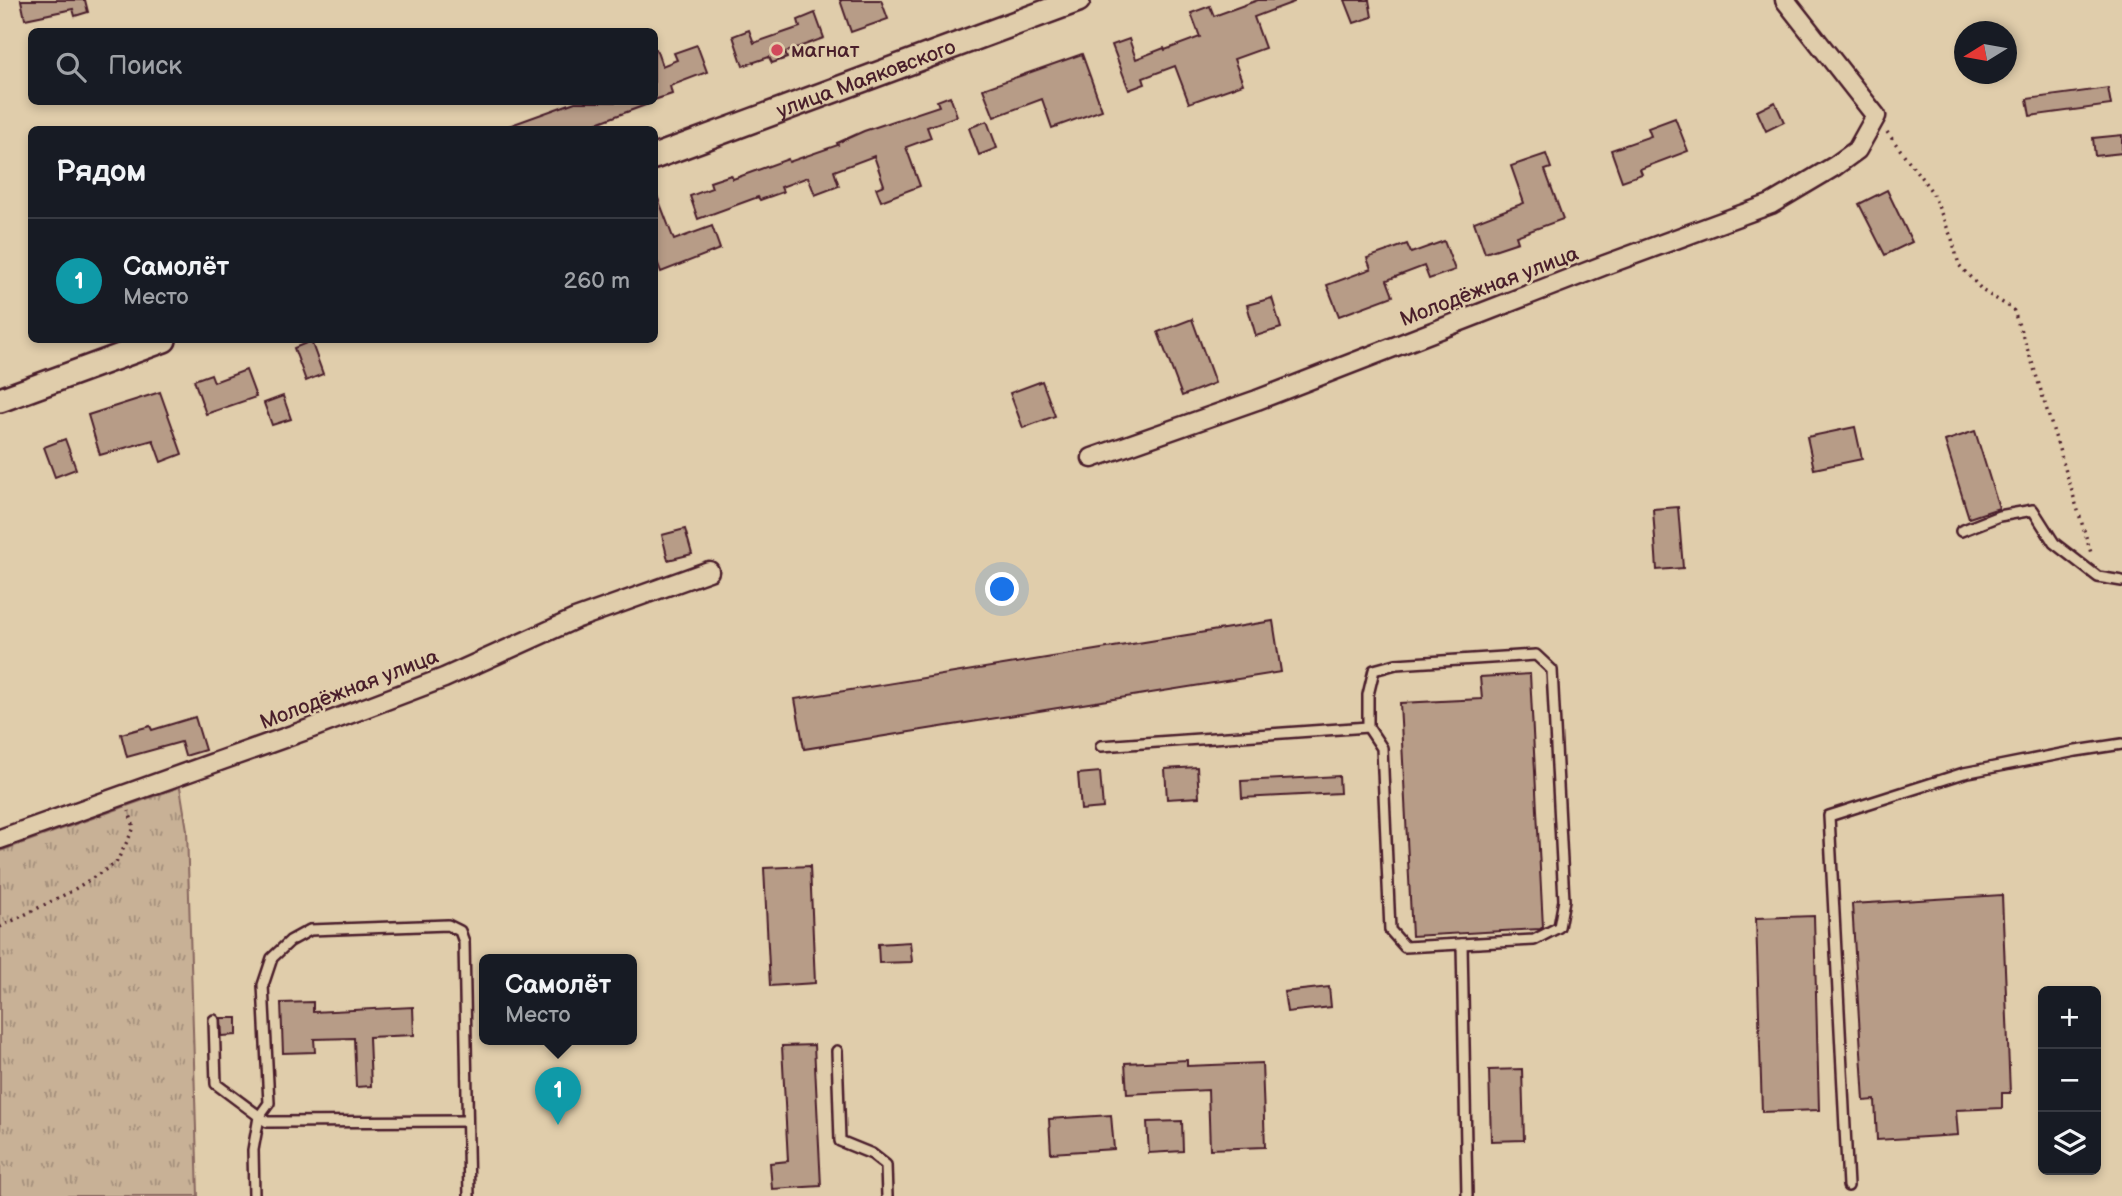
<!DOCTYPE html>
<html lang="ru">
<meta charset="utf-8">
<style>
body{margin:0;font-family:"Balsamiq Sans",sans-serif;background:#20242c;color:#f1f3f6}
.controls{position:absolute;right:21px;bottom:21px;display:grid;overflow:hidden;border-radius:10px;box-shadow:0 4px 10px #0003}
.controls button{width:63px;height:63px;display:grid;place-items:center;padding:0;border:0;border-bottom:2px solid #363941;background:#171b24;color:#f1f3f6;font:35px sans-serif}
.compass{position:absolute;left:1954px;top:21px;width:63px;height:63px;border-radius:50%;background:#171b24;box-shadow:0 4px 10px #0003;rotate:259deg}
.you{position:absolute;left:1003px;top:590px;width:24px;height:24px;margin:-18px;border:5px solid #fff;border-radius:50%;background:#1a73e8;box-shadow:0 0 0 10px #1a73e833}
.badge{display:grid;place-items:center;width:46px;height:46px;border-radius:50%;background:#7c3aed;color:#fff;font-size:23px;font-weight:700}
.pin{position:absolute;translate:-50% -58px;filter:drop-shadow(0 2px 4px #0008)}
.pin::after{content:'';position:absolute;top:37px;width:24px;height:21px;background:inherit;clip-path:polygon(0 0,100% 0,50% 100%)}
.popup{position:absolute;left:479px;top:954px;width:158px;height:91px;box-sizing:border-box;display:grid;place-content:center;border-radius:10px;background:#171b24;filter:drop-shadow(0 2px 5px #0005);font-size:23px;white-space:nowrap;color:#9ea1a6}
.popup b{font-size:26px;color:#f1f3f6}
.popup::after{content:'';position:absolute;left:50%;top:100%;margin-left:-14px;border:14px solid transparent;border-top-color:#171b24}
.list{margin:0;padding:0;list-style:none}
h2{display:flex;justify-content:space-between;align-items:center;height:91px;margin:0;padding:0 28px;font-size:30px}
h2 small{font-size:23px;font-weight:400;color:#9ea1a6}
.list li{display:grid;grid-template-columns:46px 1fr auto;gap:21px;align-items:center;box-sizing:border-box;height:126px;padding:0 28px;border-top:2px solid #363941}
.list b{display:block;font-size:26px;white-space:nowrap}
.list p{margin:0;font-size:23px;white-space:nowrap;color:#9ea1a6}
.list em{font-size:23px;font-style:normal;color:#9ea1a6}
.icon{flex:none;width:38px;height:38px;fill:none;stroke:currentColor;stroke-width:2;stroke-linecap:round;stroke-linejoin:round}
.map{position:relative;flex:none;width:2122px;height:1196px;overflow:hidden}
.search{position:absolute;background:#171b24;box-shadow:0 4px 10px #0003;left:28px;top:28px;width:630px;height:77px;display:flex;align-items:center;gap:18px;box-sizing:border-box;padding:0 24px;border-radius:10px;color:#9ea1a6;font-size:26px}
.panel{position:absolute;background:#171b24;box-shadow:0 4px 10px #0003;left:28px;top:126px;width:630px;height:217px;border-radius:10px}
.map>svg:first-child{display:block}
.grass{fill:url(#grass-tufts);stroke:#896860;stroke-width:2}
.building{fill:#b79c87;stroke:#4a1f2b;stroke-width:2}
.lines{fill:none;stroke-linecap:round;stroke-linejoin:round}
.service-casing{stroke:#4a1f2b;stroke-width:14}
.minor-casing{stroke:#4a1f2b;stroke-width:23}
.tertiary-casing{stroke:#4a1f2b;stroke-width:28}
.path{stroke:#4a1f2b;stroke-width:3.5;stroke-dasharray:2 5;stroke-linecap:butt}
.service{stroke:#e0cdab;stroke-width:9}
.minor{stroke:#e0cdab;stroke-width:18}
.tertiary{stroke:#e0cdab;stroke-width:23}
.poi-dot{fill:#d1495b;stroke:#e0cdab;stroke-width:2.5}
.labels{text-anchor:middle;stroke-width:5;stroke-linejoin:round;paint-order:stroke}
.poi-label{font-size:21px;fill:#4a1f2b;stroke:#e0cdab;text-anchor:start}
.street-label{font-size:21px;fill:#4a1f2b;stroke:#e0cdab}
</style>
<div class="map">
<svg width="2122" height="1196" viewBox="0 0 2122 1196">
<defs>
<pattern id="grass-tufts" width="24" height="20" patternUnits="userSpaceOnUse" patternTransform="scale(1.75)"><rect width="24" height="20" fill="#c8b196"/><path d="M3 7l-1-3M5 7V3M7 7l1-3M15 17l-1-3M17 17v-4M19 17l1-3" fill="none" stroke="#a48f7b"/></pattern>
</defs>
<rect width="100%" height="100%" fill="#e0cdab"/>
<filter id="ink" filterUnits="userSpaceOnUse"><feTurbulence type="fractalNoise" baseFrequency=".0143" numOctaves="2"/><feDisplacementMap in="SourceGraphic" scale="14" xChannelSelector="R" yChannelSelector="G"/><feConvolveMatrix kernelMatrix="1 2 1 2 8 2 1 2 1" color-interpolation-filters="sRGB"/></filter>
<g filter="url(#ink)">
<!-- grass -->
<polygon class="grass" points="180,787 187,830 198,1196 0,1196 0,851"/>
<!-- building -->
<g class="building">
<polygon points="21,0 85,0 88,12 75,16 73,9 25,19"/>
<polygon points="840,0 881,0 888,19 851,32"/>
<polygon points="1258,0 1294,0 1294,2 1254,17 1265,48 1234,59 1243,84 1189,103 1175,66 1143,78 1145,84 1129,90 1112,45 1129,39 1136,59 1164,48 1165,50 1200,37 1191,13 1210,6 1214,16"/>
<polygon points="1345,0 1369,0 1372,17 1354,23"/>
<polygon points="815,13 824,38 785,52 787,58 772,63 769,57 743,66 733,36 749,30 754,43 800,27 798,20"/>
<polygon points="697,45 707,72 670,86 672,94 654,100 654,49 656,49 662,66 677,60 674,53"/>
<polygon points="1082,54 1102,110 1052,128 1042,99 994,117 983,89"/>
<polygon points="2108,88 2111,105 2030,116 2027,99"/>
<polygon points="950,96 957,116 927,127 931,138 906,147 920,186 881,201 876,188 884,185 874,156 834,171 839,186 815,195 808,177 781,187 783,192 760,200 758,197 698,219 690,196 712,188 710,182 731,175 733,179 788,159 789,162 838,145 837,143 864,131 939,106 937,101"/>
<polygon points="575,102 650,102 651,103 578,130 503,130 503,128"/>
<polygon points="1775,102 1784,122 1766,131 1757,111"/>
<polygon points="1675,118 1688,151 1640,169 1642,174 1622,181 1611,150 1651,136 1648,128"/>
<polygon points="987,121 997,148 979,155 969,128"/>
<polygon points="2122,135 2122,153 2095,156 2093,138"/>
<polygon points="1546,154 1551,168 1545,170 1563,219 1516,236 1518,242 1485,253 1474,222 1524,203 1511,166"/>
<polygon points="1887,190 1912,242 1885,255 1859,204"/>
<polygon points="654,193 656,193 674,240 712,226 720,249 661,272 654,253"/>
<polygon points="1444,241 1455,270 1429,279 1424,266 1387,280 1393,296 1339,316 1327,285 1371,269 1367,258 1407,244 1411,253"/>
<polygon points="1272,298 1281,328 1256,336 1247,305"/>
<polygon points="1192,319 1215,383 1182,396 1158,332"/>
<polygon points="311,341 323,374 306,381 294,348"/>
<polygon points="246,370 256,397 206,414 194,380 211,374 214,382"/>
<polygon points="1042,381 1055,416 1023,428 1010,393"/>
<polygon points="160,392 182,454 161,462 153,440 100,455 88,415"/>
<polygon points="283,396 291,419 272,425 264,403"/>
<polygon points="1855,427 1862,459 1814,469 1807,437"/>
<polygon points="1975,431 1999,508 1969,518 1945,441"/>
<polygon points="65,439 76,469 55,477 44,447"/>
<polygon points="1678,507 1683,568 1657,570 1653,509"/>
<polygon points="685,529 692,554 668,560 662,535"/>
<polygon points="1273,621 1281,672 804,749 795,699"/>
<polygon points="1530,674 1543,927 1540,929 1412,936 1400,703 1482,699 1480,677"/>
<polygon points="195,717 205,750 185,756 181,742 127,757 121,734 150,726 152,730"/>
<polygon points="1197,767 1199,797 1167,799 1165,769"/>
<polygon points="1100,772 1103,808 1081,810 1078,774"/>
<polygon points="1339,776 1340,793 1242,798 1241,781"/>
<polygon points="810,866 815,983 770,986 764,868"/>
<polygon points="2002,895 2010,1093 2002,1093 2002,1108 1956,1110 1958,1135 1877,1140 1875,1100 1864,1101 1852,904"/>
<polygon points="1814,916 1819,1110 1762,1112 1756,918"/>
<polygon points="910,942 912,962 879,963 878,944"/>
<polygon points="1329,987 1331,1007 1287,1012 1284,992"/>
<polygon points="313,1002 313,1012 413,1007 414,1035 369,1037 371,1086 356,1087 354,1038 314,1039 315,1052 283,1053 281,1003"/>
<polygon points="221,1018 237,1018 237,1035 222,1036"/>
<polygon points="814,1045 821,1186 772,1189 770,1163 788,1161 782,1046"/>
<polygon points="1187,1060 1187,1066 1262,1063 1265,1147 1210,1149 1208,1090 1127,1094 1125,1063"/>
<polygon points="1522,1069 1524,1140 1491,1141 1489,1070"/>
<polygon points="1111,1115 1114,1149 1051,1153 1049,1119"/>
<polygon points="1182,1121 1183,1151 1149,1153 1147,1122"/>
</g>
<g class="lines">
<!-- service casing -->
<g class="service-casing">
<g id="service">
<polyline points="1961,531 1999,516 2033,510 2054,543 2098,577 2122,581"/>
<polygon points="1536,655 1552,670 1564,900 1559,927 1534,940 1405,947 1390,930 1382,748 1368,727 1368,695 1374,670 1396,664"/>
<polyline points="1101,746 1368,727"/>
<polyline points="1462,944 1467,1196"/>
<polyline points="214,1020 216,1084 267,1122 467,1121"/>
<polyline points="837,1051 840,1141 872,1154 886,1165 887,1196"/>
<polyline points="1848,1186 1829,816 1964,773 2076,751 2122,744"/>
<polyline points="254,1196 253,1150 259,1117 269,1103 263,985 272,958 290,941 310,930 448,925 460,931 464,942 469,1196"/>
</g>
</g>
<!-- minor casing -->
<g class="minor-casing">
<g id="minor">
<polyline points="1092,458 1257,400 1605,265 1771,204 1835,166 1857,150 1876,116 1785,0"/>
<polyline points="0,839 312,728 444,678 575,619 709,571"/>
</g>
</g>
<!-- tertiary casing -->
<g class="tertiary-casing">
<g id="tertiary">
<path id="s1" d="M654,157L1078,0"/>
<polyline points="0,400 164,340"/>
</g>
</g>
<!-- path -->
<g class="path">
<polyline points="1887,132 1932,192 1952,239 1959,265 1983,291 2013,309 2033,365 2092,556"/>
<polyline points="0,927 70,892 116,863 134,828 129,811"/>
</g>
<!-- service -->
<use href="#service" class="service"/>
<!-- minor -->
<use href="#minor" class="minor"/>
<!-- tertiary -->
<use href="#tertiary" class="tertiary"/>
</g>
</g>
<!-- markers -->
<circle class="poi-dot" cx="777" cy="50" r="7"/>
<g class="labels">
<!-- poi labels -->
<g class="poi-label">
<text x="791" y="57">магнат</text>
</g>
<!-- street labels -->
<g class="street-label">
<text dy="7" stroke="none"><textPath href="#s1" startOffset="226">улица Маяковского</textPath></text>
<text transform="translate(1489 286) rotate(-21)" y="7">Молодёжная улица</text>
<text transform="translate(349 689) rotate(-21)" y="7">Молодёжная улица</text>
</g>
</g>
</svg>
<div class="controls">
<button>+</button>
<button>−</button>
<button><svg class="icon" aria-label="layers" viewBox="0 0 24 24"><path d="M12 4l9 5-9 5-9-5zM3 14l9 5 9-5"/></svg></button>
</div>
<svg class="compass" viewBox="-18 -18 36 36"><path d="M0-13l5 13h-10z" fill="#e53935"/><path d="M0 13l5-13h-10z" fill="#9ea1a6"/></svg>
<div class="you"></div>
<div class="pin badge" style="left:558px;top:1125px;background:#0f9aa8">1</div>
<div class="popup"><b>Самолёт</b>Место</div>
<div class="search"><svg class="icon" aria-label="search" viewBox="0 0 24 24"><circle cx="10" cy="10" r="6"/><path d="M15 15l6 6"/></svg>Поиск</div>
<section class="panel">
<h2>Рядом<small></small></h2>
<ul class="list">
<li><span class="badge" style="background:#0f9aa8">1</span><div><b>Самолёт</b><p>Место</p></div><em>260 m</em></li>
</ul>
</section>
</div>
